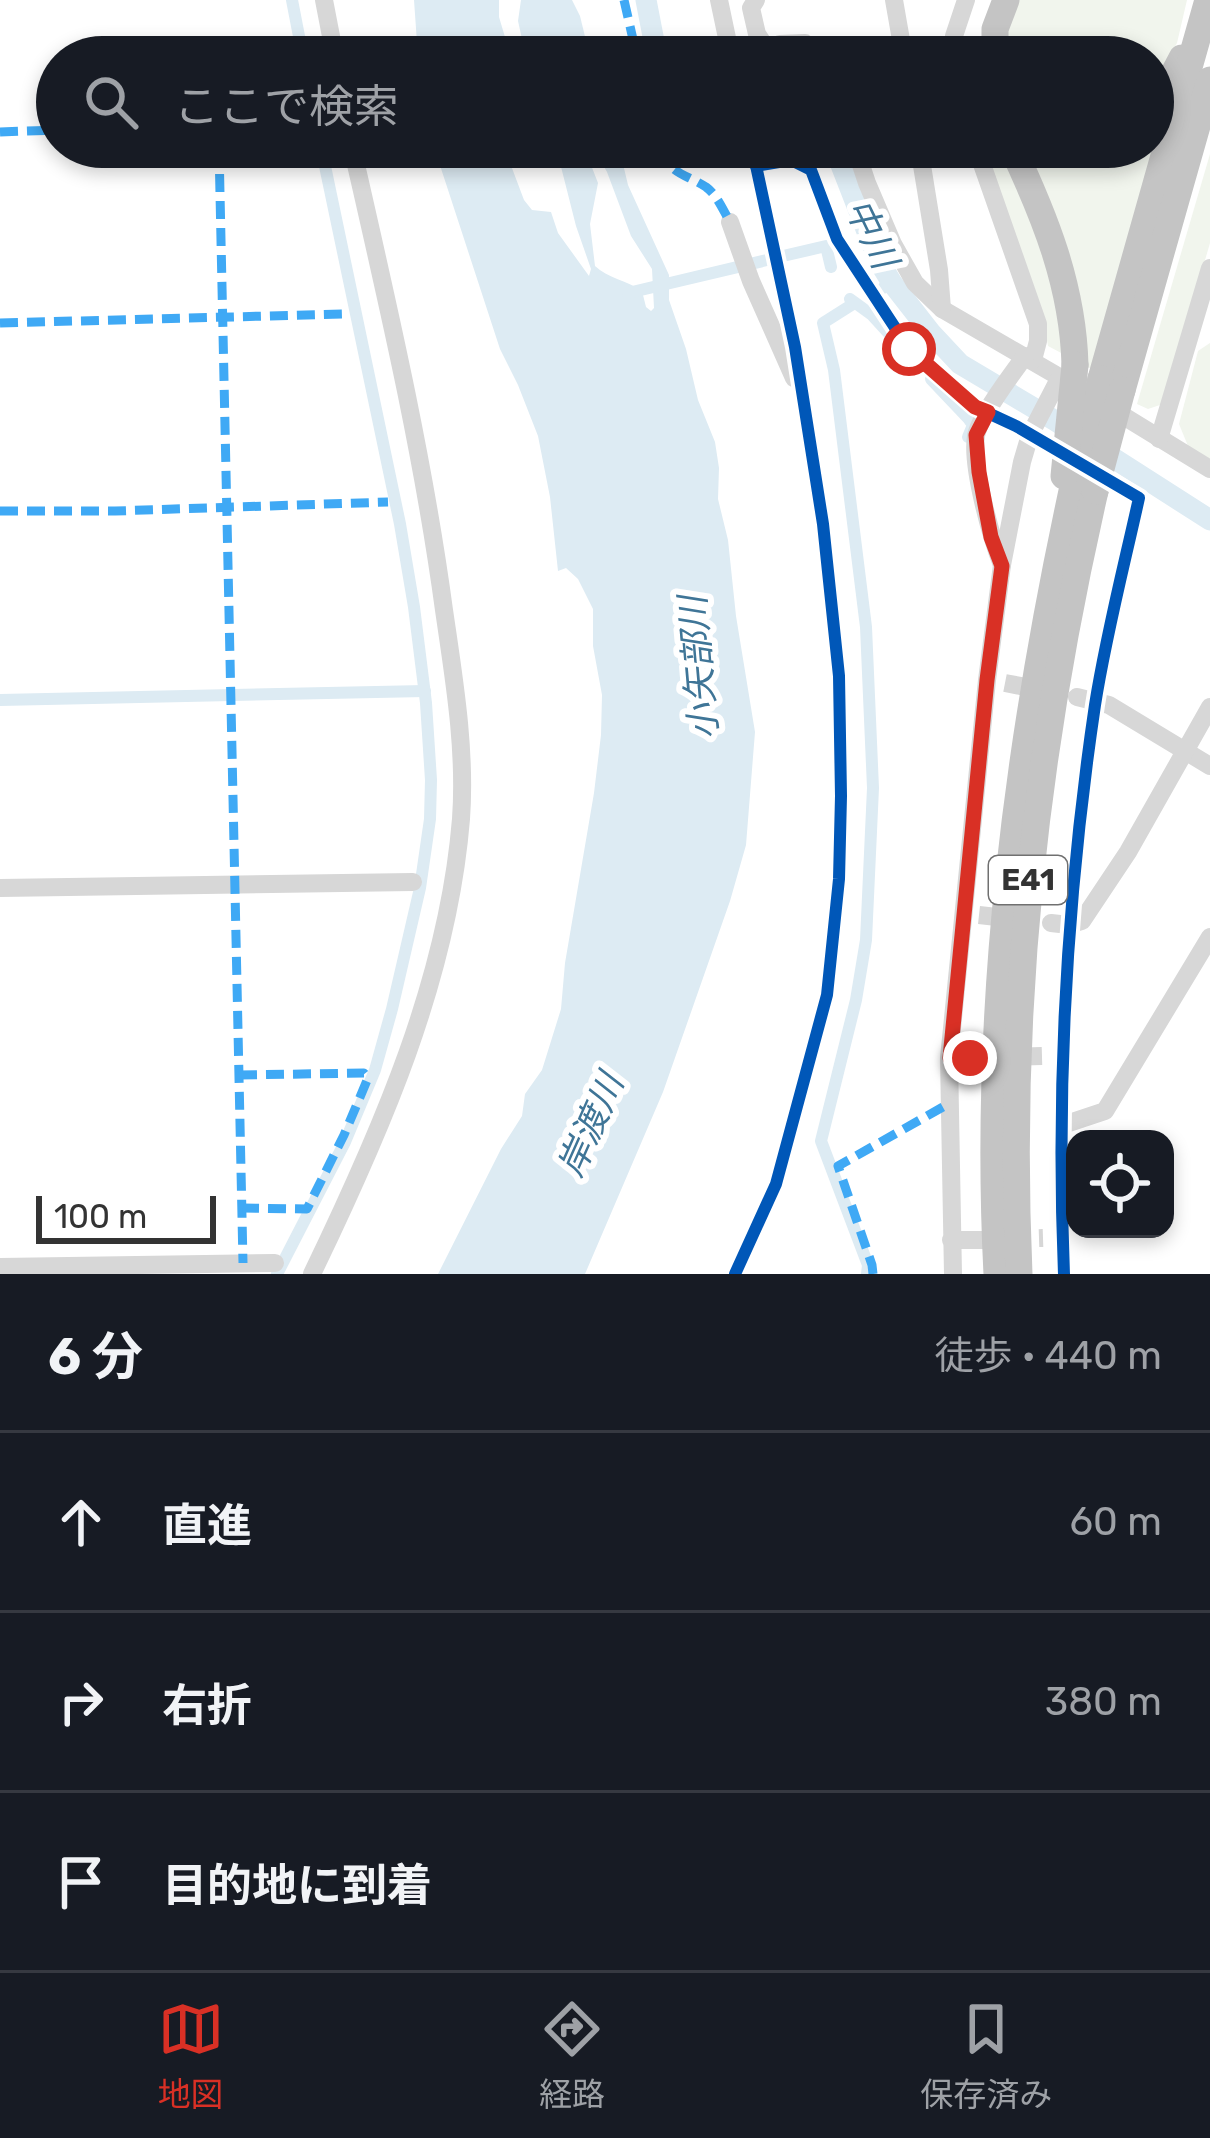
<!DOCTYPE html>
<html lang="ja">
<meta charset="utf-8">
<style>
body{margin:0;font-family:Rubik,"Noto Sans JP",sans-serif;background:#242831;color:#f1f3f6}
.controls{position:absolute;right:36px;bottom:36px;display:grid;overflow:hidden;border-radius:24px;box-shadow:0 6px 18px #0003}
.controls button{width:108px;height:108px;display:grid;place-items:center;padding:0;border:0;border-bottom:3px solid #363941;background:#171b24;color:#f1f3f6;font:60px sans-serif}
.scale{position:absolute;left:36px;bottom:30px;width:180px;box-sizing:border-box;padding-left:12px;border:6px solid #333;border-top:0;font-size:33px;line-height:42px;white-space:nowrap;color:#333;-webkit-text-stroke:9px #fff;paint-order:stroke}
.stop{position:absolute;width:36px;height:36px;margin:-27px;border:9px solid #d93025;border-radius:50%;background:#fff}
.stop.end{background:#d93025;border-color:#fff;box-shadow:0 3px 12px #0008}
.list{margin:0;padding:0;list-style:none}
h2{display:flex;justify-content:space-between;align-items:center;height:156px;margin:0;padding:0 48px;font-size:51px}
h2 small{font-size:39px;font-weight:400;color:#9ea1a6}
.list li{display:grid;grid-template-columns:78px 1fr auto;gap:36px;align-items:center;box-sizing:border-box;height:180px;padding:0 48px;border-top:3px solid #363941}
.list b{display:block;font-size:45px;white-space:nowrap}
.list em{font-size:39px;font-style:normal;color:#9ea1a6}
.icon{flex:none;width:66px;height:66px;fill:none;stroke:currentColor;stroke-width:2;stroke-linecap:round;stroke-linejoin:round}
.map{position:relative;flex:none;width:1210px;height:1274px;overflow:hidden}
.search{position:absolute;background:#171b24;box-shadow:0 6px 18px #0003;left:36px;right:36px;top:36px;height:132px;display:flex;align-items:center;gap:30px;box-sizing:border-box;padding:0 42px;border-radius:66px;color:#9ea1a6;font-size:45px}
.sheet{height:696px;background:#171b24}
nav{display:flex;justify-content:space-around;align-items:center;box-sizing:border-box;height:168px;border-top:3px solid #363941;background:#171b24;font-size:33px;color:#9ea1a6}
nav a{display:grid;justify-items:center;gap:6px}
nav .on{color:#d93025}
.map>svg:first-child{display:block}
.green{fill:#f1f5ed}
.water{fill:#ddebf3}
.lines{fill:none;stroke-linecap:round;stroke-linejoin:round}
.canal{stroke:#ddebf3;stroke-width:12}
.river{stroke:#ddebf3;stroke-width:21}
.minor-tunnel{stroke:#d6d6d6;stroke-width:18;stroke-dasharray:18 9;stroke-linecap:butt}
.minor{stroke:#d7d7d7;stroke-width:18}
.highway{stroke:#c4c4c4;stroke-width:27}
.highway-bridge{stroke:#c4c4c4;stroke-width:27}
.quiet{stroke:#3fa9f5;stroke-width:9;stroke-dasharray:18 9;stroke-linecap:butt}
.cycleway-casing{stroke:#fff;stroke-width:20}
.cycleway{stroke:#0057b8;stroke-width:12}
.route{stroke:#d93025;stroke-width:15}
.labels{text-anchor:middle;stroke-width:12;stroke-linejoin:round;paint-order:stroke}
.shield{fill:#fff;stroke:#707070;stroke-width:3}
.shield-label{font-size:30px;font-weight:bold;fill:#333}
.water-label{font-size:36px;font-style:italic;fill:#3f7597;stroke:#fff}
</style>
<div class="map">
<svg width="1210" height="1274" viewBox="0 0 1210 1274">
<rect width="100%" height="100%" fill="#fff"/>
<!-- green -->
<g class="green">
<polygon points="1016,0 1187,0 1177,43 1153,86 1153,57 1010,57 1006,35"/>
<polygon points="1167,102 1092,369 1082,365 1021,147 1153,147 1153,115"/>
<polygon points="981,147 1002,147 1052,269 1065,355 1048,346 1046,334"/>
<polygon points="1210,154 1210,243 1163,404 1148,409 1137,404"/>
<polygon points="1210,343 1210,459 1188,446 1179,424 1198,351"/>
</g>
<!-- water -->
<g class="water">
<polygon points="414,0 499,0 499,17 511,57 493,55 490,57 418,57"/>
<polygon points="521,0 572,0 580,16 590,57 526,57 518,21"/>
<path d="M434,147H504L524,200L532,210L551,212L558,233L589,276L591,269L576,226L556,147H584L598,183L590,224L595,266C607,278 628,281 642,291L646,307L651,311L654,308L652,269L631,236L607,172L593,147H619L628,185L669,275V300L686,349L698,400L715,442L719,468L718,499L728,540L736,616L755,732L746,845L730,901L663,1092L585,1274H438L501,1149L522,1116L525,1094L542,1070L561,1009L565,963L594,793L601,735L602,695L593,646V609L578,579L566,568L558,571L550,497L538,436L518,385L500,349Z"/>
</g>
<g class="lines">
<!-- canal -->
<g class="canal">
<polyline points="292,0 303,57"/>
<polyline points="783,256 826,246 831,267"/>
<polyline points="883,288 892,283"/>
<polyline points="628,293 767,260"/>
<polyline points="850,299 872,315 893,338"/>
<polyline points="853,304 823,323 834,370 866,627 873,788 866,940 856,1000 821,1141 868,1265 867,1274"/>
<polyline points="931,379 968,418 973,425 968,437"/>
<polyline points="0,700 425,691"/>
<polyline points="277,1274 345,1142 375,1070 392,1009 420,888 430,819 431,780 426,703 414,607 400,524 321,147"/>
</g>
<!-- river -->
<g class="river">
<polyline points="646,0 657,57"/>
<polyline points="834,147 878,260 892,283 931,333 960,364 1054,420 1210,520"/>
</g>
<!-- minor-tunnel -->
<g class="minor-tunnel">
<polyline points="1005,683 1041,690"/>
<polyline points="979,915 1016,919"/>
<polyline points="970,1058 1042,1056"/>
<polyline points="1012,1239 1043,1238"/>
</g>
<!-- minor -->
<g class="minor">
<polyline points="324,0 335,57"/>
<polyline points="719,0 731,57"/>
<polyline points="756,0 751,8 757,34 772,57"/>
<polyline points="894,0 904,57"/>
<polyline points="766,49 780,44 805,43"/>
<polyline points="954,57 954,36 966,0"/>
<polyline points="855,147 867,183 893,244 915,283 942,309 1068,382"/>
<polyline points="919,147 939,270 942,309"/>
<polyline points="976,147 1038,324 1038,341 1033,360"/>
<polyline points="756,166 791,160 811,170 837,239 909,349 975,407 1016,426 1070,458"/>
<polyline points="730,222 751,281 794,378"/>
<polyline points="1112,409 1210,469"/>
<polyline points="1159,439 1210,268"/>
<path d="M1002,565C991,537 971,466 976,436C979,417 1012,374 1025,356"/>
<polyline points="1077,697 1109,705 1210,766"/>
<polyline points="0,888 413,882"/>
<polyline points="1051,923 1069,925 1082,921 1128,852 1210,707"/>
<polyline points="1063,1125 1105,1111 1210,937"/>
<polyline points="951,1240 983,1240"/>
<polyline points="0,1267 275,1263"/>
<path d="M312,1274C381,1131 448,979 461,819C466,749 454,679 444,610C423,454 387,301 352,147"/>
<polyline points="735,1274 776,1184 827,995 839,879 841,796 839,676 823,524 795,347 752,147"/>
<polyline points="953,1274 949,1058 987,680 1002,565 1022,462 1030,435 1060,377"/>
<path d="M1064,1274C1056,1083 1067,894 1095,705C1106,635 1124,566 1139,498L1094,471"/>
</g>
<!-- highway -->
<g class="highway">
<polyline points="995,57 995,29 1006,0"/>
<polyline points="1153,105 1163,94 1182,58"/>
<path d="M1012,147C1045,217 1073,286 1075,365"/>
<polyline points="1101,379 1208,0"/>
<polyline points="1122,390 1210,80"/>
<path d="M997,1274C983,1007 1017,743 1074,482"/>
<path d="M1019,1274C1007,1005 1035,752 1095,491"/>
</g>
<!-- highway-bridge -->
<g class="highway-bridge">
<polyline points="1081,455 1101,379"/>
<polyline points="1064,476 1075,365"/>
<polyline points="1095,491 1122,390"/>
</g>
<!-- quiet -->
<g class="quiet">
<polyline points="624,0 637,57"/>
<polyline points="0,132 57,130"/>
<polyline points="219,147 243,1263"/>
<path d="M660,147C670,175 684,173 706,187C717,195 723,210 730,222"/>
<polyline points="0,323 344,314"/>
<polyline points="0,511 115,511 388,502"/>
<polyline points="239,1075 364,1073 368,1078 344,1135 307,1209 243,1208"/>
<polyline points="873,1274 872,1265 838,1166 950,1103"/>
</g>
<!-- cycleway casing -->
<g class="cycleway-casing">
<g id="cycleway">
<path d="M756,166L791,160L811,170L837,239L909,349L975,407L1016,426L1139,498C1124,566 1106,635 1095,705C1067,894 1056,1083 1064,1274"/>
<polyline points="735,1274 776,1184 827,995 839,879 841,796 839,676 823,524 795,347 752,147"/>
</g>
</g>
<!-- cycleway -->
<use href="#cycleway" class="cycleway"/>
</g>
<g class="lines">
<!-- route -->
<polyline class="route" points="909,349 975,407 988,412 976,435 979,472 991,537 1002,566 987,680 950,1058 970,1058"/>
</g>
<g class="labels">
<!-- shield labels -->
<rect class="shield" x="989" y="856" width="78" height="48" rx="9"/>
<g class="shield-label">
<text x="1028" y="890">E41</text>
</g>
<!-- water labels -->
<g class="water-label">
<text transform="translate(872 233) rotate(64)" y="13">中川</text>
<text transform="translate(698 668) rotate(-95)" y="13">小矢部川</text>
<text transform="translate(590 1125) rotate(-66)" y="13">岸渡川</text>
</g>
</g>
</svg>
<div class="controls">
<button><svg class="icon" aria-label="locate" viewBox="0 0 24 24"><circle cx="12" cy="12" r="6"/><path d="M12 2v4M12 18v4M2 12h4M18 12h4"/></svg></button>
</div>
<div class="scale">100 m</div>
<div class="stop" style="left:909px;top:349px"></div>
<div class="stop end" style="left:970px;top:1058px"></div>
<div class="search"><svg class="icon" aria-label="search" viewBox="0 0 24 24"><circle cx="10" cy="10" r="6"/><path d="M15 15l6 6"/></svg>ここで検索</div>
</div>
<section class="sheet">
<h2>6 分<small>徒歩 · 440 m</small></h2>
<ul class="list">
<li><svg class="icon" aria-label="ahead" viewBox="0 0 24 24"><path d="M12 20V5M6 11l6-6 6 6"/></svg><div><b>直進</b></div><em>60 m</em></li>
<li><svg class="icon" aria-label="right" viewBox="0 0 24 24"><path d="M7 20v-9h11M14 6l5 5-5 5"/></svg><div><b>右折</b></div><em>380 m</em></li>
<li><svg class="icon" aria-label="arrive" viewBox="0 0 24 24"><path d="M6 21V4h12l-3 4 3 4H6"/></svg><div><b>目的地に到着</b></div></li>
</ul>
</section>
<nav>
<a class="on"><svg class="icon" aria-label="map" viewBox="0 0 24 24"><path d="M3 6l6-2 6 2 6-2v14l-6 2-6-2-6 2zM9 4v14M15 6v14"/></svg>地図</a>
<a><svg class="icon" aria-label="directions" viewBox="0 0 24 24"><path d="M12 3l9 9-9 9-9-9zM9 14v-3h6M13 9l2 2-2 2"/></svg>経路</a>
<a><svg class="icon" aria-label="saved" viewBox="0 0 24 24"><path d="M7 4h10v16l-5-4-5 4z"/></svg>保存済み</a>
</nav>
